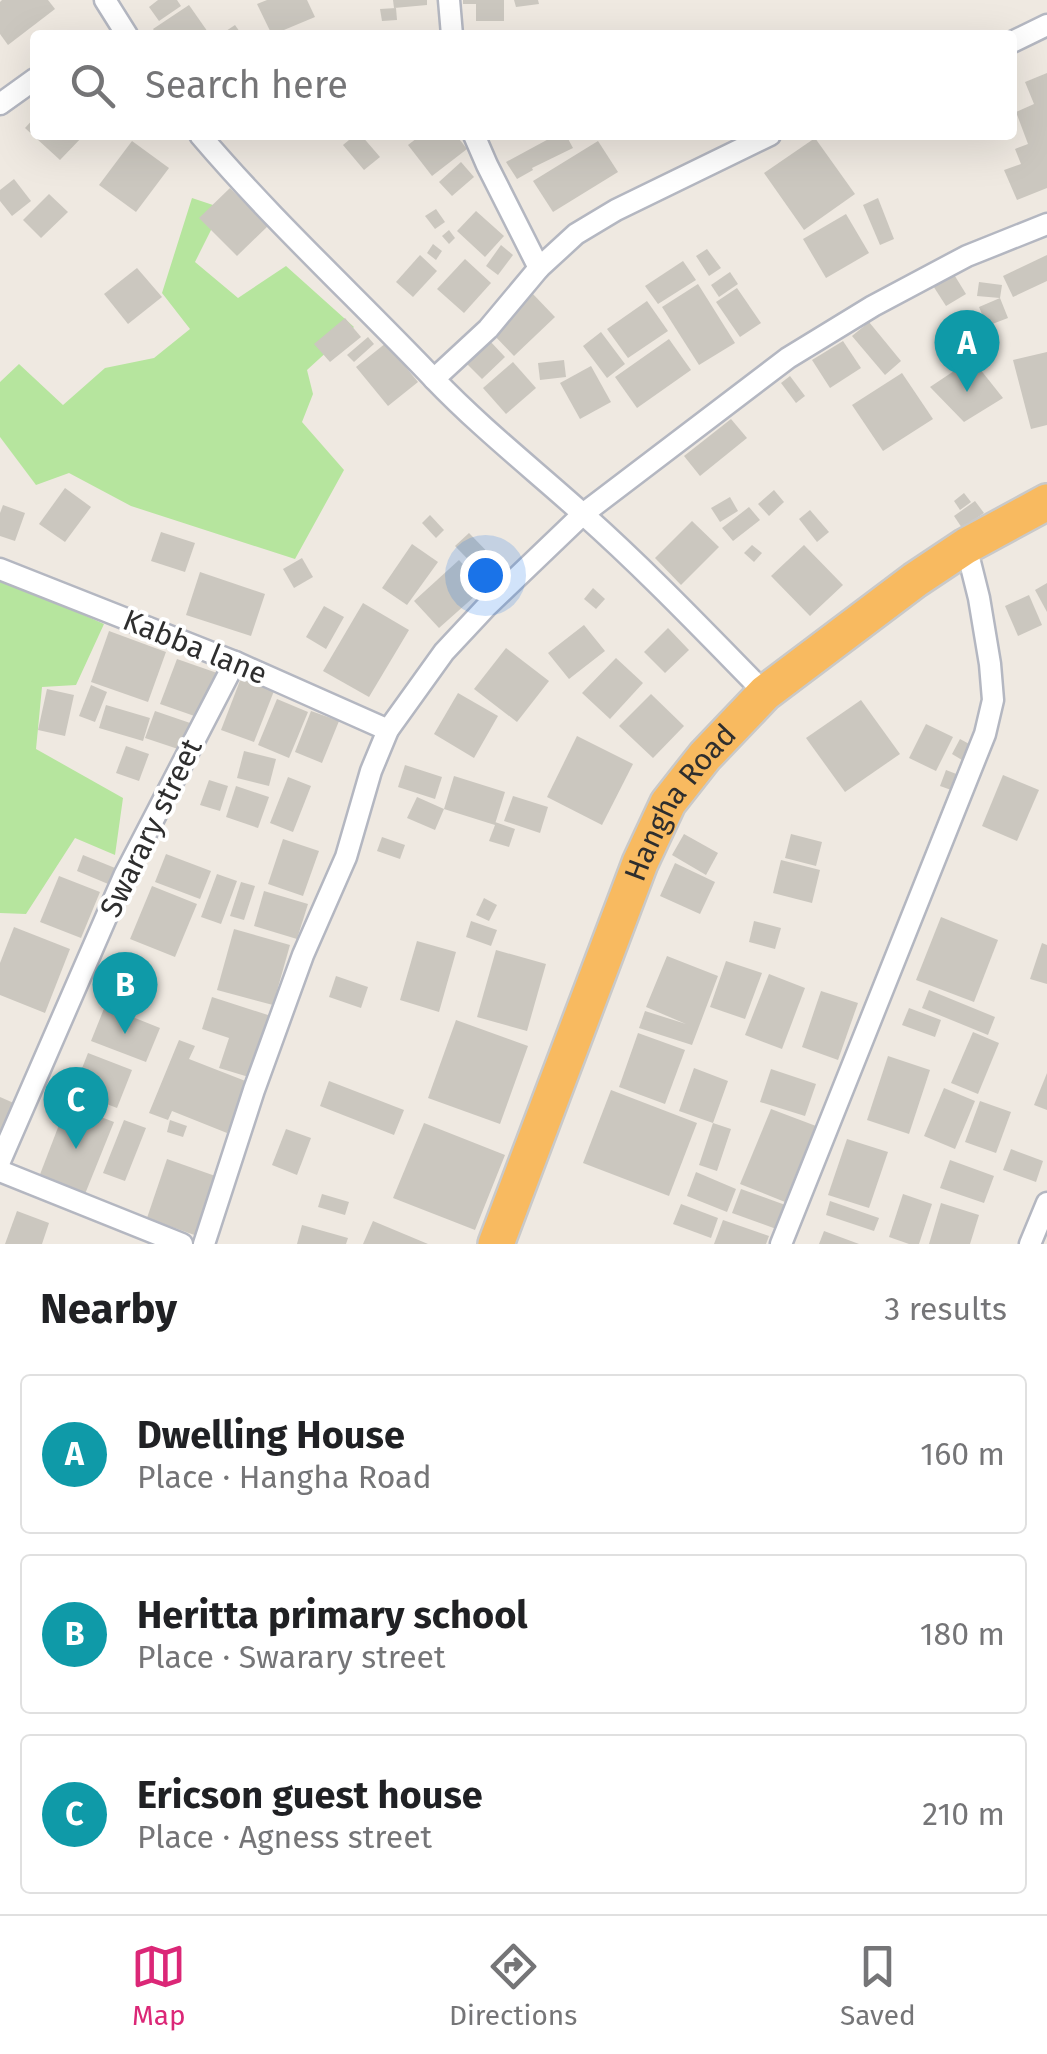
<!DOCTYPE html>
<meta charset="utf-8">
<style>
body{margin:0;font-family:"Fira Sans",sans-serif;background:#f6f6f6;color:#202124}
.you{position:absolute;left:485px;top:575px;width:35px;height:35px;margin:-25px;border:8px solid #fff;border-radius:50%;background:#1a73e8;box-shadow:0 0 0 15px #1a73e833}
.badge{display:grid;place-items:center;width:65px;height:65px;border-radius:50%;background:#db2777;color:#fff;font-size:32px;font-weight:700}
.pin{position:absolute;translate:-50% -82px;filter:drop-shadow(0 2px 5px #0008)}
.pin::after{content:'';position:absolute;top:52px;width:35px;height:30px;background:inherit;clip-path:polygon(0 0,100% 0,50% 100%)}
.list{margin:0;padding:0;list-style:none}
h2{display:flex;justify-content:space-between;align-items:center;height:130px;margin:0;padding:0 40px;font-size:42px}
h2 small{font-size:32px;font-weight:400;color:#757577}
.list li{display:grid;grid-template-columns:65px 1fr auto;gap:30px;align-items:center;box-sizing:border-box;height:160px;margin:0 20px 20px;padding:0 20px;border:2px solid #e0e0e0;border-radius:10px}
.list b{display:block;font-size:38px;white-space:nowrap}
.list p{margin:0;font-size:32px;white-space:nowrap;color:#757577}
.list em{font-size:32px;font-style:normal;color:#757577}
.icon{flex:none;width:55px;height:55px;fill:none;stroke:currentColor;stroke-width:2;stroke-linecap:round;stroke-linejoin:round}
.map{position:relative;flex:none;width:1047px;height:1244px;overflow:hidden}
.search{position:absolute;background:#fff;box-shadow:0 10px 40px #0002;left:30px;right:30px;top:30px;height:110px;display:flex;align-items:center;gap:25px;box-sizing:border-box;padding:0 35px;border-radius:10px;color:#757577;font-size:38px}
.sheet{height:670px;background:#fff}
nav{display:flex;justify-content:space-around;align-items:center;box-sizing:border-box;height:140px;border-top:2px solid #e0e0e0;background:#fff;font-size:28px;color:#757577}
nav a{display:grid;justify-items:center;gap:5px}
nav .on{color:#db2777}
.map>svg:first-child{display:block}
.green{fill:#b6e59e}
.building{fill:#cbc7bf}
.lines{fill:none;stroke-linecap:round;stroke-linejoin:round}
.minor-casing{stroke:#b4b7c1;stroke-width:25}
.trunk-casing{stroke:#c9c9c9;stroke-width:40}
.minor{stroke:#fff;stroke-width:20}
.trunk{stroke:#f8ba60;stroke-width:35}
.labels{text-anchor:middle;stroke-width:8;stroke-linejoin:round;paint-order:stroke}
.street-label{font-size:30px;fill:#2e2e2e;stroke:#fff}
</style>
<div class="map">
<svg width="1047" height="1244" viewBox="0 0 1047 1244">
<rect width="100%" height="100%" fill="#efe9e1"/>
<!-- green -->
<g class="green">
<polygon points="192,198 222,208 195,262 238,298 286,266 354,327 307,370 313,394 302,422 344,470 295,559 131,506 69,473 36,485 0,437 0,382 19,364 63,405 105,368 154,358 190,329 162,293"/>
<polygon points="0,578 104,624 76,685 42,687 36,749 123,798 115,855 75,838 26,914 0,913"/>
</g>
<!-- building -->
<g class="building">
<polygon points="2,0 48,0 55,9 8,45 0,34 0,2"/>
<polygon points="158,0 177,0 181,6 159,21 149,7"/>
<polygon points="267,0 307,0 315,17 272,35 257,4"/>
<polygon points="393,0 427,0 427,5 394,8"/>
<polygon points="463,0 504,0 504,21 476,21 476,4 463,4"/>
<polygon points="514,0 538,0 539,4 516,7"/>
<polygon points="189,5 210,35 157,35 153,29"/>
<polygon points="396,8 397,20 382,21 380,9"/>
<polygon points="235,25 242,35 220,35"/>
<polygon points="1047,73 1047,188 1017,200 1004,170 1021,164 1015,149 1028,144 1016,112 1034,104 1025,82"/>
<polygon points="35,117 35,135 84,135 60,160 25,128"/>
<polygon points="355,135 361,135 380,157 364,170 343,145"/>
<polygon points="421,135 456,135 467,149 432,176 408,145"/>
<polygon points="556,135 566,135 573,148 532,168 533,170 517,179 506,162"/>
<polygon points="815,138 855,194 804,230 764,173"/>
<polygon points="132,141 169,168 136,212 99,185"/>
<polygon points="598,141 618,172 553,212 533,181"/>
<polygon points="461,162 474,177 452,196 439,182"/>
<polygon points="14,179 31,201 12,216 0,201 0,190"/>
<polygon points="230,188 268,226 237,256 199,218"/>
<polygon points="49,194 68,212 41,238 23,220"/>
<polygon points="878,198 894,239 880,245 863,205"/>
<polygon points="436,209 445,222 435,229 425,216"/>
<polygon points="476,211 504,236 485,257 457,231"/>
<polygon points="846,214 869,253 826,278 803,239"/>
<polygon points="449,230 455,238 449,244 442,236"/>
<polygon points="433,244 442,251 436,260 427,253"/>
<polygon points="501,245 513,255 498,275 486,266"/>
<polygon points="707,249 721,268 709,276 696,256"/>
<polygon points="420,255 437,271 413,297 396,282"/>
<polygon points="1047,255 1047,281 1013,297 1003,276"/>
<polygon points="465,259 491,283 464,313 437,289"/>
<polygon points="683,261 696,280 658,304 645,286"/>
<polygon points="137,268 162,297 128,324 104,294"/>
<polygon points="950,268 966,294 946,306 930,281"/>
<polygon points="730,272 738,284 719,297 711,285"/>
<polygon points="979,282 1002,285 1000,298 1008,318 987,326 979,307 1000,298 977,296"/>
<polygon points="698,284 735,343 699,365 662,307"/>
<polygon points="737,288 761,323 740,337 716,302"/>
<polygon points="531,292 555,317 514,356 490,331"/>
<polygon points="647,301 668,331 628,358 607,329"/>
<polygon points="345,318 361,337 330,362 314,344"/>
<polygon points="869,322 901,361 885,375 852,336"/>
<polygon points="601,332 625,364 607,378 583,346"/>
<polygon points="368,337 374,344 354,362 347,355"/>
<polygon points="488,339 505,357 482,379 464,361"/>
<polygon points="669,339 691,370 637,408 615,377"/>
<polygon points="843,341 861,368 830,388 812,360"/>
<polygon points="386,343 418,382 388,406 356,367"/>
<polygon points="1047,352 1047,425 1031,429 1013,360"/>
<polygon points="972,359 1003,398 964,422 930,387"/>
<polygon points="564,360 566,377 540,380 538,363"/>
<polygon points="513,362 536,388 506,414 483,388"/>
<polygon points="591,366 611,402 580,419 560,383"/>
<polygon points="902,373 933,419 883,451 852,405"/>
<polygon points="790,376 805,396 796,403 781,383"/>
<polygon points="731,419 747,438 700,476 684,456"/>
<polygon points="65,488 91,507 65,542 39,524"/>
<polygon points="774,490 784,502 769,516 758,504"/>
<polygon points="964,493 971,502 960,510 954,501"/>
<polygon points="730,497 738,511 720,522 711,508"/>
<polygon points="975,501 984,513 962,528 954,516"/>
<polygon points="3,505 25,513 15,541 0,536 0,513"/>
<polygon points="749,507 760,520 733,541 722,528"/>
<polygon points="810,510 829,532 817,542 799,519"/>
<polygon points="430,515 444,530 436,538 422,523"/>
<polygon points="692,521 719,547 681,585 655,558"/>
<polygon points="161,532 195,543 185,572 151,561"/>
<polygon points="469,533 504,569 490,582 455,546"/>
<polygon points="412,544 438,562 407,605 382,588"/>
<polygon points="752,545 762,553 754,562 744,553"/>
<polygon points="804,545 843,585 810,616 771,576"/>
<polygon points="302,558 313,577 294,588 283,569"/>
<polygon points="459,560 484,588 439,628 414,601"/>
<polygon points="200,572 265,594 251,636 186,615"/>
<polygon points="1047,583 1047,612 1035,590"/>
<polygon points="593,588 605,599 596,609 584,599"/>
<polygon points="1029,595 1042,625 1018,636 1005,606"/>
<polygon points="363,603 409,630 369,697 323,671"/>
<polygon points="324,606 344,617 326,649 306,637"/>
<polygon points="584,625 605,651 569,679 548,653"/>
<polygon points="668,628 689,650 665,673 644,652"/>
<polygon points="109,631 166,652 148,702 91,682"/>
<polygon points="506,648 549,681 517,722 474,689"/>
<polygon points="616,658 643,683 610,719 582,693"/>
<polygon points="177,659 220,674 203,719 160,704"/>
<polygon points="241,678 274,691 254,742 221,730"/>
<polygon points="91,685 107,692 95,722 79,716"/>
<polygon points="47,689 74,695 65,736 38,730"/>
<polygon points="458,693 498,716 474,758 434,734"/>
<polygon points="651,694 684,726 653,758 619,726"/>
<polygon points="277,699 308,712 289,758 258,745"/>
<polygon points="861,700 900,754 845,792 806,738"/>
<polygon points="106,705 150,718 143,741 99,728"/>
<polygon points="155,711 193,724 184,751 145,738"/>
<polygon points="311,711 339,721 322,763 295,752"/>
<polygon points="926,724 953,737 936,771 909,758"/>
<polygon points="577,736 633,764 602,825 547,797"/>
<polygon points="960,739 971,745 962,760 952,754"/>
<polygon points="126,746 149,754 139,781 116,773"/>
<polygon points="244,751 276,759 269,786 237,778"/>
<polygon points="405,765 442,777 435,799 398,787"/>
<polygon points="946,770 959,775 954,791 940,786"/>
<polygon points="1003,775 1039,790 1017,841 982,826"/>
<polygon points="454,776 505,792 495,824 495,822 515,829 509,847 489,841 495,825 444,809 435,830 407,818 417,797 444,809"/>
<polygon points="288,777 311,786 293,832 270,823"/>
<polygon points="209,780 228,786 220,811 200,805"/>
<polygon points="236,786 269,797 258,828 226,817"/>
<polygon points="513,796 548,807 540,833 504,821"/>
<polygon points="684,834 718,853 706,875 672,855"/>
<polygon points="791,834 822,842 816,866 785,858"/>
<polygon points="382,837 405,845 400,859 377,851"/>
<polygon points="283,839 319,851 303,896 268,884"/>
<polygon points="166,854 211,871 200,899 155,882"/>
<polygon points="83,855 120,870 113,886 77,871"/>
<polygon points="781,860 820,870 812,903 773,893"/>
<polygon points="675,863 715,882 700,914 660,896"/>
<polygon points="217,874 237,881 221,924 201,917"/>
<polygon points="59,876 100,892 81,938 40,922"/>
<polygon points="241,882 255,886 244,920 230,916"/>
<polygon points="152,886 197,904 175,957 130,939"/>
<polygon points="264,891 308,904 297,939 254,926"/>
<polygon points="484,898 497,905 489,921 476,915"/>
<polygon points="941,917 998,940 974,1002 916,980"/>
<polygon points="471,921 497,930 491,946 466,937"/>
<polygon points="754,921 781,928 775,949 749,942"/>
<polygon points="14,927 70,949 45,1013 0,995 0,963"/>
<polygon points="234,929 290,945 273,1005 217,990"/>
<polygon points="417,941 456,952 439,1012 400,1000"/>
<polygon points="1042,943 1047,945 1047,984 1030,979"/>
<polygon points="496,950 546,964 527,1031 477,1017"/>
<polygon points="667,956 718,976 692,1045 639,1028 645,1011 686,1024 646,1007"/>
<polygon points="726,961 762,973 745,1019 710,1007"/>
<polygon points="769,974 805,988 782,1049 745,1035"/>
<polygon points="336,976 368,987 361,1008 329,997"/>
<polygon points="929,990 995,1017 988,1035 922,1008"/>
<polygon points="821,991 858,1003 838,1060 802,1047"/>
<polygon points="212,997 271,1016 252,1078 219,1068 229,1038 202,1029"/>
<polygon points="105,1006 160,1028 146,1062 91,1041"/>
<polygon points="909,1008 941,1020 935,1037 902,1025"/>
<polygon points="456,1020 528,1046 500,1124 428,1098"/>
<polygon points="973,1032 999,1043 978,1094 951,1083"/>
<polygon points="638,1033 685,1050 665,1104 619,1087"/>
<polygon points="179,1040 195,1046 189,1059 248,1082 227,1133 172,1111 168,1120 149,1113"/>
<polygon points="88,1053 132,1070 117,1108 73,1091"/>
<polygon points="888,1056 930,1070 909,1134 867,1120"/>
<polygon points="694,1068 728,1081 713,1123 731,1129 717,1171 699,1165 713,1123 679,1111"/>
<polygon points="771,1069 816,1084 805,1116 760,1102"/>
<polygon points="1047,1073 1047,1110 1034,1105"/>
<polygon points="329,1081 404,1110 394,1135 320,1106"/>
<polygon points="944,1088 975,1101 955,1149 924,1136"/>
<polygon points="611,1090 697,1123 669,1196 583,1163"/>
<polygon points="0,1097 16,1104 0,1144"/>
<polygon points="980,1101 1011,1112 996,1153 965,1142"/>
<polygon points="67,1104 114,1122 85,1194 39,1177"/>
<polygon points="771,1109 816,1126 785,1202 740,1184"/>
<polygon points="124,1120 146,1128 125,1181 103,1173"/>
<polygon points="170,1120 187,1126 183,1137 167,1132"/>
<polygon points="424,1123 505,1155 475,1230 393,1198"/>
<polygon points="286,1129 311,1138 297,1175 272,1165"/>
<polygon points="847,1139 888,1152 869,1208 828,1195"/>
<polygon points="1011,1149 1043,1161 1036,1182 1003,1170"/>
<polygon points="167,1159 221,1178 200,1237 147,1218"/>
<polygon points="950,1160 994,1176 984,1203 940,1188"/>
<polygon points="696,1172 736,1189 727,1212 687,1196"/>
<polygon points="741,1189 788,1206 779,1230 732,1213"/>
<polygon points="322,1194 349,1202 345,1215 318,1207"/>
<polygon points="903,1194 932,1204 919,1244 909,1244 889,1237"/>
<polygon points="830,1201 879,1218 874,1231 826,1215"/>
<polygon points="941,1203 979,1215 970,1244 929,1244"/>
<polygon points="681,1204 718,1218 711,1238 673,1224"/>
<polygon points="17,1211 49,1223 42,1244 5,1244"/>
<polygon points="723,1220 769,1236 766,1244 714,1244"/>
<polygon points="373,1221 428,1244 363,1244"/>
<polygon points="302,1225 348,1238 346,1244 297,1244"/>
<polygon points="824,1231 859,1244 819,1244"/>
</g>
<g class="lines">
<!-- minor casing -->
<g class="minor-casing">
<g id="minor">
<polyline points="105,0 127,35"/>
<polyline points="449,0 452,35"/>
<polyline points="1012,42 1047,25"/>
<polyline points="0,104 35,79"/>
<path d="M200,135C274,222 356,297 434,379"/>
<path d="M474,135L487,165L539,268L488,329L434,379C481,428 533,469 583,514C646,570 705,632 765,693"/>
<polyline points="539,268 576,234 616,210 770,135"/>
<polyline points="0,569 235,662 388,730"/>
<polyline points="0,1161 125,874 235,662"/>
<polyline points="0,1171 182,1244"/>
<polyline points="204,1244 254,1090 303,955 346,857 371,771 388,730 444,652 487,606 583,514 788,358 873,306 967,256 1047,224"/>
<polyline points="781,1244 985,734 993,700 990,664 979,598 966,546"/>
<polyline points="1030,1244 1047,1203"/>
</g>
</g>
<!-- trunk casing -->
<g class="trunk-casing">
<g id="trunk">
<path id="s1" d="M496,1244L640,863L668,803L705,756L765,693L915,580L966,546L1047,502"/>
</g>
</g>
<!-- minor -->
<use href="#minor" class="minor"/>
<!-- trunk -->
<use href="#trunk" class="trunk"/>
</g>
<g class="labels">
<!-- street labels -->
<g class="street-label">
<text transform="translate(195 647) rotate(22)" y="10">Kabba lane</text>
<text dy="10" stroke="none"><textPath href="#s1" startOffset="480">Hangha Road</textPath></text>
<text transform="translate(151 828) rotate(-64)" y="10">Swarary street</text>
</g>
</g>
</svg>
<div class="you"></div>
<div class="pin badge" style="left:967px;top:392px;background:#0f9aa8">A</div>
<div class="pin badge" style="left:125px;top:1034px;background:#0f9aa8">B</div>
<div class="pin badge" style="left:76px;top:1149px;background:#0f9aa8">C</div>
<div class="search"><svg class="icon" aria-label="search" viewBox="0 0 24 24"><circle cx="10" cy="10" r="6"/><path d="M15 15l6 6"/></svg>Search here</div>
</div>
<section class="sheet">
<h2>Nearby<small>3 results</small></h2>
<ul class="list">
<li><span class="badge" style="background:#0f9aa8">A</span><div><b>Dwelling House</b><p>Place · Hangha Road</p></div><em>160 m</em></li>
<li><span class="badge" style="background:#0f9aa8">B</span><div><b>Heritta primary school</b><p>Place · Swarary street</p></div><em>180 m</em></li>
<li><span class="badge" style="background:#0f9aa8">C</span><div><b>Ericson guest house</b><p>Place · Agness street</p></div><em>210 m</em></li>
</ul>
</section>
<nav>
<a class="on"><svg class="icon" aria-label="map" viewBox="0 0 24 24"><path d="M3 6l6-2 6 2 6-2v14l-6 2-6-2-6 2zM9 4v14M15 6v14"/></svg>Map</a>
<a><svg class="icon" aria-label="directions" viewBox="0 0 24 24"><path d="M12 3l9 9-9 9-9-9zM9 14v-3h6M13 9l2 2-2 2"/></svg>Directions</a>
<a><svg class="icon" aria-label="saved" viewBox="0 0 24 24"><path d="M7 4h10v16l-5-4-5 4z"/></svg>Saved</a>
</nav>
